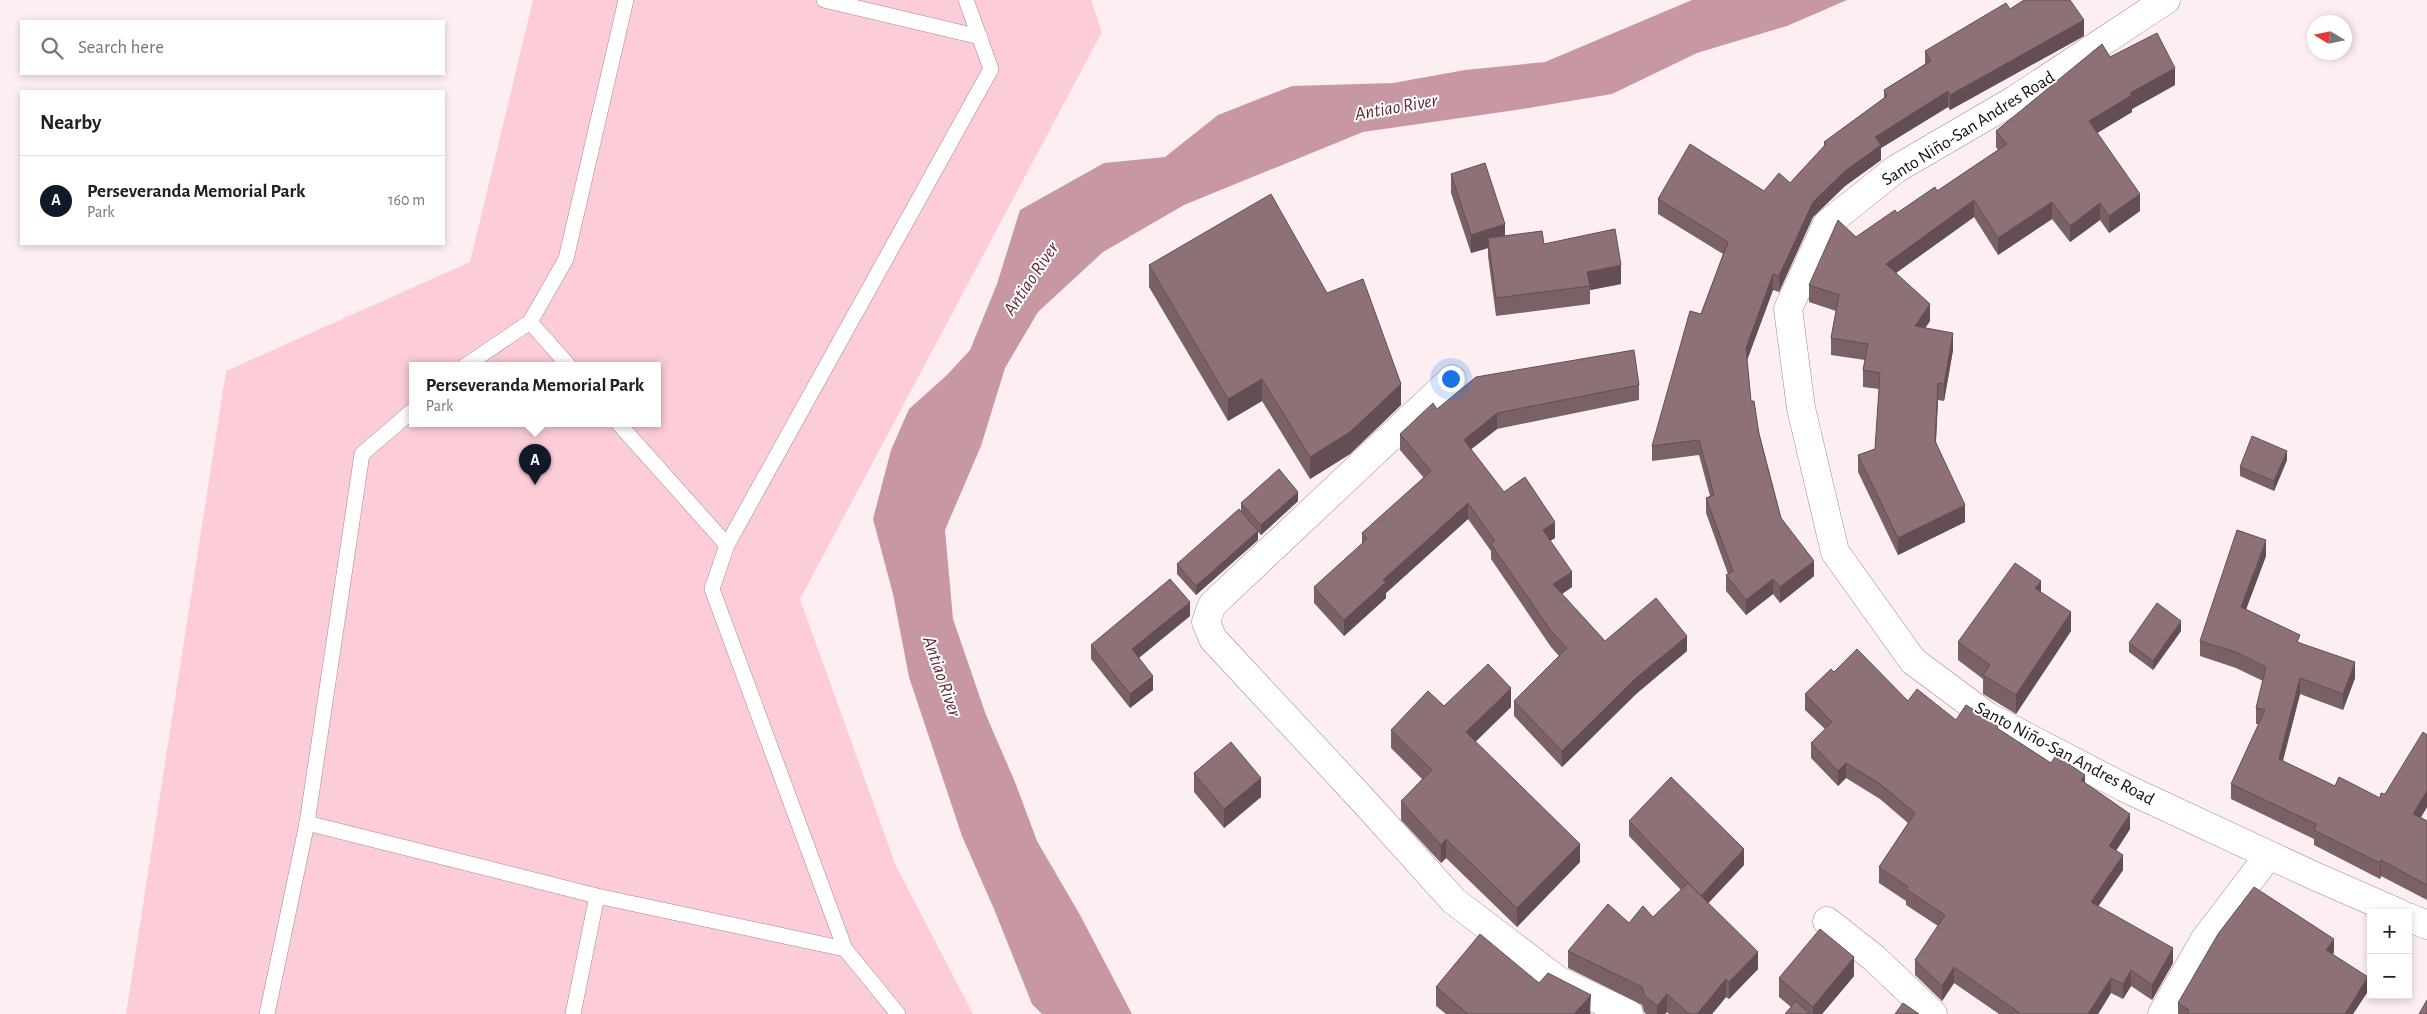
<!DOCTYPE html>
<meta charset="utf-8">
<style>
body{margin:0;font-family:"Alegreya Sans",sans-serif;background:#f6f6f6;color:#222}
.controls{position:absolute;right:15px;bottom:15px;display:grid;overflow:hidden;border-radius:0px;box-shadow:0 2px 8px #0003}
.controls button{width:45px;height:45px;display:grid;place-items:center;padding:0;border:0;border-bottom:1px solid #e0e0e0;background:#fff;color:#222;font:25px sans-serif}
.compass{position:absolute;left:2307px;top:15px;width:45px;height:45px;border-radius:50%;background:#fff;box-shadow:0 2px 8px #0003;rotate:280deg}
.you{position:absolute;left:1450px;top:378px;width:18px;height:18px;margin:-12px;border:4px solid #fff;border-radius:50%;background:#1a73e8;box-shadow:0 0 0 8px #1a73e833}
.badge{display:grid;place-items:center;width:32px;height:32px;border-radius:50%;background:#111827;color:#fff;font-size:16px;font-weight:700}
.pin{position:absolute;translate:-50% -41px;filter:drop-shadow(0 1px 2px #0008)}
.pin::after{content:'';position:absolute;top:26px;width:18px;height:15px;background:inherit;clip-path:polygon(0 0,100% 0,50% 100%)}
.popup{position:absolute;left:409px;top:362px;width:252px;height:65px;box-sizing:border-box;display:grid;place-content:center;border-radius:0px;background:#fff;filter:drop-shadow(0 1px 4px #0005);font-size:16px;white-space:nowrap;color:#767676}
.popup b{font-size:19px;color:#222}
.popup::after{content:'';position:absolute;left:50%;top:100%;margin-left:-10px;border:10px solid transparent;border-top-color:#fff}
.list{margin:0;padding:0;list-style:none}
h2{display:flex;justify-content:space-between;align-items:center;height:65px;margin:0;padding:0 20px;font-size:21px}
h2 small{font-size:16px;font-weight:400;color:#767676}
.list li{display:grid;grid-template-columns:32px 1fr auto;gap:15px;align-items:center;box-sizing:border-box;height:90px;padding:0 20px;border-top:1px solid #e0e0e0}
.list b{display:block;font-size:19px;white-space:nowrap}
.list p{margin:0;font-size:16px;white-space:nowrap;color:#767676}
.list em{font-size:16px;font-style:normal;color:#767676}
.icon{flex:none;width:28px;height:28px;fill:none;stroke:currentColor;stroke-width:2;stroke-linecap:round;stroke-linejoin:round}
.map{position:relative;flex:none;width:2427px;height:1014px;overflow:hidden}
.search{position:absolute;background:#fff;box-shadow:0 2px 8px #0003;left:20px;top:20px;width:425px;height:55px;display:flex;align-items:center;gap:12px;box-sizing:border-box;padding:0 18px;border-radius:0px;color:#767676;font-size:19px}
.panel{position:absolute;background:#fff;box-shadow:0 2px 8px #0003;left:20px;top:90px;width:425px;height:155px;border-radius:0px}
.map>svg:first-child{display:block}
.green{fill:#fdcdd7;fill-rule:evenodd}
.water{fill:#c898a2}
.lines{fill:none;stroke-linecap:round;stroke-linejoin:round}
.lane-casing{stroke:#a6878e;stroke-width:16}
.street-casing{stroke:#a6878e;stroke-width:29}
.secondary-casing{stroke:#a6878e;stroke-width:29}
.lane{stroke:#fff;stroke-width:15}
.street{stroke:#fff;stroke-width:28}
.secondary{stroke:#fff;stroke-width:28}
.wall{fill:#7a6166}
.shaded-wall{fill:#634f53}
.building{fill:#8e7177;stroke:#634f53}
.labels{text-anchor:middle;stroke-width:4;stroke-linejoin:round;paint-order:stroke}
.street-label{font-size:18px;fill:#160b0e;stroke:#fff}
.water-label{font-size:19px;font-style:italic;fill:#622538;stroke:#fff}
</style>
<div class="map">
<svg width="2427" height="1014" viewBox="0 0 2427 1014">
<rect width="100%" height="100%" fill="#fceef1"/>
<!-- green -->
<path class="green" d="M533,0H1091L1102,32L800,599L896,866L973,1014H126L226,371L470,262ZM412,366H658V424H412Z"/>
<!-- water -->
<polygon class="water" points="1692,0 1847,0 1787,26 1697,53 1612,94 1516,110 1363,132 1184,205 1103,252 1038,312 1005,368 981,446 945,530 953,619 986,715 1015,782 1037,841 1080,915 1132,1014 1042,1014 1032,1004 994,909 962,836 909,677 893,594 873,519 891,450 909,409 947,375 970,350 997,284 1020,210 1104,163 1165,157 1218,115 1292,86 1393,83 1465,70 1545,62"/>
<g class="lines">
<!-- lane casing -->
<g class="lane-casing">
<g id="lane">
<polyline points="824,0 980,37"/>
<polyline points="530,322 569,366"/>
<polyline points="465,366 530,322 566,259 626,0"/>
<polyline points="619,424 727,545"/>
<polyline points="307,823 597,896 845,949"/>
<polyline points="267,1014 307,823 362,454 412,411"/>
<polyline points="573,1014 597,896"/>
<polyline points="898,1014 845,949 712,589 727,545 991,69 966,0"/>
</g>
</g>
<!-- street casing -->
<g class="street-casing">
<g id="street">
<polyline points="1452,379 1212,605 1206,622 1213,639 1361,798 1454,901 1559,981 1629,1014"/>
<polyline points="1827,921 1874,958 1933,1014"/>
<polyline points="2162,1014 2205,939 2269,855"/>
</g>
</g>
<!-- secondary casing -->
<g class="secondary-casing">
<g id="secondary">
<polyline points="2166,0 2016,99 1896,169 1827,224 1788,309 1801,408 1835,552 1913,661 1987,716 2123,787 2310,874 2399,913"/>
<polyline points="2408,917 2427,925"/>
</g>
</g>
<!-- lane -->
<use href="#lane" class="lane"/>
<!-- street -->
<use href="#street" class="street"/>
<!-- secondary -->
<use href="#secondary" class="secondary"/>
</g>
<!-- wall -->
<g class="wall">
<polygon points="2010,9 2084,36 1950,110 1948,107 1881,148 1881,160 1845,186 1813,217 1779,292 1773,290 1747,360 1751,401 1781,518 1814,576 1780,603 1773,594 1746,615 1726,591 1726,575 1728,574 1706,513 1706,498 1710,496 1699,455 1652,461 1652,446 1723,254 1658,214 1658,199 1764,191 1790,183 1824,147 1824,142 1884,98 1884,90 1925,64 1925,51"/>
<polygon points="2110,57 2175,85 2132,109 2132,112 2097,133 2140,211 2109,233 2100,220 2070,242 2052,219 1998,255 1974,217 1896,273 1930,321 1925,328 1953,350 1944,401 1938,400 1936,442 1965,522 1898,555 1858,472 1858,455 1875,449 1879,389 1863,387 1863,370 1865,360 1831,355 1831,338 1836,311 1809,302 1809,285 1856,237 1937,191 1998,150 1996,147 1996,131"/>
<polygon points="1451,174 1505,236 1544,244 1621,284 1590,290 1590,304 1496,316 1488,256 1488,248 1471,253 1451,193"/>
<polygon points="1149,265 1327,293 1401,405 1350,454 1310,479 1262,401 1228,421 1149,287"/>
<polygon points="1639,385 1639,400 1497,429 1471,449 1504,492 1555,538 1550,541 1572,587 1562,594 1605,641 1687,651 1636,694 1562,767 1514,716 1514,701 1559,656 1551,647 1491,559 1491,551 1468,519 1386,593 1386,598 1344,636 1314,603 1314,587 1362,544 1362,533 1424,478 1400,450 1400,434 1437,409"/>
<polygon points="2287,460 2274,491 2240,476 2240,467"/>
<polygon points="1298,501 1261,535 1258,532 1258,540 1196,595 1177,574 1177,564 1241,511 1241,503"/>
<polygon points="2266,556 2246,609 2355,678 2343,710 2300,694 2283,761 2335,786 2380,798 2385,794 2427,735 2427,807 2421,817 2427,821 2427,900 2381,876 2380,879 2314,845 2314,839 2231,799 2231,784 2259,724 2256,724 2256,708 2263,681 2236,668 2200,656 2200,641"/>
<polygon points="2041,592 2071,631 2016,714 1983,694 1983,679 1958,660 1958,642"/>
<polygon points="1190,616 1139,658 1153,690 1130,708 1091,659 1091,645"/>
<polygon points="2181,631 2153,670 2129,652 2129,643"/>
<polygon points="1834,672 1956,720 1999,730 2051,763 2085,783 2130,829 2116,851 2123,870 2098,906 2173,963 2152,1000 2131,986 2123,999 2111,993 2098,1014 1999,1014 1954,983 1942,1001 1915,975 1915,960 1938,926 1906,905 1906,901 1879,883 1879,867 1908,823 1880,799 1846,778 1838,786 1811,758 1811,743 1825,729 1805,710 1805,694"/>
<polygon points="1444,706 1511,707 1475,742 1580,862 1517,927 1446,858 1441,863 1401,820 1401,801 1422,779 1391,748 1391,730"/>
<polygon points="1194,773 1261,797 1224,828 1194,792"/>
<polygon points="1629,821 1744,865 1708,903 1758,969 1729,999 1726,997 1712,1014 1669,1014 1667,1012 1665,1014 1646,1014 1644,1012 1642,1005 1568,968 1568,951 1629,923 1653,917 1681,890 1629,836"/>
<polygon points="2334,952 2333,954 2368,991 2353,1014 2178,1014 2178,1003"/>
<polygon points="1854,976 1822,1014 1785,1014 1791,1007 1779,997 1779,978"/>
<polygon points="1539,983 1591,1013 1590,1014 1446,1014 1436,1006 1436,987"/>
</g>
<!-- shaded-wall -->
<g class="shaded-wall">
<polygon points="2084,20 2084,36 1950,110 1950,95"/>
<polygon points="2175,68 2175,85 2132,109 2132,112 2089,138 2089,121 2130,93"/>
<polygon points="1948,91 1948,107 1881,148 1881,160 1845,186 1813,217 1779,292 1779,276 1813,202 1875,137"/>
<polygon points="2140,194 2140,211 2109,233 2109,216"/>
<polygon points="1974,200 1974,217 1886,280 1886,264"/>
<polygon points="2052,202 2052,219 1998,255 1998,238"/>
<polygon points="2100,203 2100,220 2070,242 2070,226"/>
<polygon points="1505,224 1505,242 1488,238 1488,248 1471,253 1471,235"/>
<polygon points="1621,265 1621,284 1590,290 1590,286 1587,272"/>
<polygon points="1773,274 1773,290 1746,363 1746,348"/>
<polygon points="1930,304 1930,321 1915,343 1915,326"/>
<polygon points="1953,333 1953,350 1944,401 1944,384"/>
<polygon points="1262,379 1262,401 1228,421 1228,399"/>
<polygon points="1938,383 1938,400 1935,457 1935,441"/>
<polygon points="1401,384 1401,405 1350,454 1310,479 1310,457"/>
<polygon points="1497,413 1497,429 1464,455 1464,440"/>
<polygon points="2287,451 2287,460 2274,491 2274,481"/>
<polygon points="1298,492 1298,501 1261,535 1261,525"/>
<polygon points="1468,503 1468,519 1386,593 1386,598 1344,636 1344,620 1383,580"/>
<polygon points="1965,505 1965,522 1898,555 1898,538"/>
<polygon points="1555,522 1555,538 1543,545 1543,530"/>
<polygon points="1258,531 1258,540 1196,595 1196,586"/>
<polygon points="2266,540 2266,556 2241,623 2241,607"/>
<polygon points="1814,561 1814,576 1780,603 1780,587"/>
<polygon points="1572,572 1572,587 1553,600 1553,584"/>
<polygon points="1773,579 1773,594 1746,615 1746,600"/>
<polygon points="2041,581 2041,599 2035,588"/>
<polygon points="1190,602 1190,616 1132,663 1132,649"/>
<polygon points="2071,612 2071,631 2016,714 2016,695"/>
<polygon points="2181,621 2181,631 2153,670 2153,661"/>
<polygon points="1687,636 1687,651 1636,694 1562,767 1562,751 1636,678"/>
<polygon points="2355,662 2355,678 2343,710 2343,694"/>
<polygon points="1153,676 1153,690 1130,708 1130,694"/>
<polygon points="2300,678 2300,694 2279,775 2279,759"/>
<polygon points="1511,688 1511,707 1466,751 1466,732"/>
<polygon points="1846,763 1846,778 1838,786 1838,771"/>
<polygon points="2085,775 2085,791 2081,780"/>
<polygon points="1261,778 1261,797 1224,828 1224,809"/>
<polygon points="2427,791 2427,807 2413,830 2413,814"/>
<polygon points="2130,814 2130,829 2109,861 2109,846"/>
<polygon points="1446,839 1446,858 1441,863 1441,845"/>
<polygon points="1580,844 1580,862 1517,927 1517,908"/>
<polygon points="1744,849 1744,865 1701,911 1701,896"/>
<polygon points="2123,855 2123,870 2091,917 2091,902"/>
<polygon points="2381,860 2381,876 2380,879 2380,863"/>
<polygon points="2334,939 2334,952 2326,964 2326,950"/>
<polygon points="2173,948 2173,963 2152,1000 2152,985"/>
<polygon points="1758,952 1758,969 1729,999 1729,982"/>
<polygon points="1854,957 1854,976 1822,1014 1813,1014 1813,1007"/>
<polygon points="1954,967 1954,983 1942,1001 1942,986"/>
<polygon points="2131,970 2131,986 2123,999 2123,984"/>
<polygon points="2368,977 2368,991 2353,1014 2345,1014"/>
<polygon points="2111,978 2111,993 2098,1014 2088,1014"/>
<polygon points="1726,979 1726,997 1712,1014 1697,1014"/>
<polygon points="1667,994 1667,1012 1665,1014 1657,1014 1657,1006"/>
<polygon points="1591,995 1590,1014 1574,1014"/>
</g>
<!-- building -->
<g class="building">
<polygon points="2024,0 2070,0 2084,20 1950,95 1948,91 1875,137 1881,145 1845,171 1813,202 1779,276 1773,274 1746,348 1751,401 1754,401 1759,434 1781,518 1814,561 1780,587 1773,579 1746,600 1726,575 1733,571 1706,498 1714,495 1699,440 1652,446 1690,311 1701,314 1728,242 1658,199 1690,144 1764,191 1779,173 1790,183 1826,144 1824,142 1887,96 1884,90 1931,61 1925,51 2006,3 2010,9"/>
<polygon points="2157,33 2175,68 2130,93 2132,95 2089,121 2140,194 2109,216 2100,203 2070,226 2052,202 1998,238 1974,200 1886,264 1930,304 1915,326 1953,333 1944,384 1938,383 1935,441 1965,505 1898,538 1858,455 1875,449 1880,373 1863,370 1868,344 1831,338 1839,295 1809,285 1838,220 1856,237 1895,210 1897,213 1935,187 1937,191 2007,144 1996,131 2102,44 2110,57"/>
<polygon points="1485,163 1505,224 1471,235 1451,174"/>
<polygon points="1271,194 1327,293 1363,279 1401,384 1350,432 1310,457 1262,379 1228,399 1149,265"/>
<polygon points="1615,229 1621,265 1587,272 1590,286 1496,298 1488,238 1542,231 1544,244"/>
<polygon points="1634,350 1639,385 1497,413 1464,440 1504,492 1525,477 1555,522 1543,530 1572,572 1553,584 1605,641 1656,598 1687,636 1636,678 1562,751 1514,701 1567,648 1551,631 1491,544 1495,541 1468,503 1383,580 1386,582 1344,620 1314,587 1367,539 1362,533 1431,471 1400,434 1433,403 1437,409 1476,377"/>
<polygon points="2252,436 2287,451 2274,481 2240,467"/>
<polygon points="1279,469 1298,492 1261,525 1241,503"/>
<polygon points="1239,509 1258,531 1196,586 1177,564"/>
<polygon points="2237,530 2266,540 2241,607 2300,635 2297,642 2355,662 2343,694 2300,678 2279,759 2335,786 2339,777 2380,798 2381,793 2385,794 2423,732 2427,735 2427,791 2413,814 2427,821 2427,885 2381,860 2380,863 2314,830 2316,824 2231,784 2265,710 2256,708 2266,667 2236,652 2200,641"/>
<polygon points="2015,563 2041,581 2035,588 2071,612 2016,695 1983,675 1990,665 1958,642"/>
<polygon points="1170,579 1190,602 1132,649 1153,676 1130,694 1091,645"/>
<polygon points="2157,603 2181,621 2153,661 2129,643"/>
<polygon points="1857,649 1908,701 1917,689 1956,720 1966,705 1999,725 1997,728 2051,763 2056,755 2085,775 2081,780 2130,814 2109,846 2123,855 2091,902 2173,948 2152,985 2131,970 2123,984 2111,978 2088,1014 2021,1014 1954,967 1942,986 1915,960 1945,915 1906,889 1908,887 1879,867 1915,813 1880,784 1846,763 1838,771 1811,743 1832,722 1805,694 1831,669 1834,672"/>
<polygon points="1488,664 1511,688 1466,732 1580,844 1517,908 1446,839 1441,845 1401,801 1432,770 1391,730 1428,691 1444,706"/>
<polygon points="1231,742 1261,778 1224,809 1194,773"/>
<polygon points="1671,777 1744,849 1701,896 1629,821"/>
<polygon points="1688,883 1758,952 1729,982 1726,979 1697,1014 1689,1014 1667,994 1657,1006 1644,995 1642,987 1568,951 1608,904 1629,923 1643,906 1653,917"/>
<polygon points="2254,887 2334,939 2326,950 2368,977 2345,1014 2187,1014 2189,1010 2178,1003 2218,934"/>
<polygon points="1820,929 1854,957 1813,1007 1779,978"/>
<polygon points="1480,934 1539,983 1548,973 1591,995 1574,1014 1468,1014 1436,987"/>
<polygon points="2427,1000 2427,1014 2419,1014"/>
<polygon points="1796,1001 1810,1014 1785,1014"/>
<polygon points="1903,1003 1919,1014 1895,1014"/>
</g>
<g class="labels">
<!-- street labels -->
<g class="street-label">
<text transform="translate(1968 128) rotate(-32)" y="6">Santo Niño-San Andres Road</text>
<text transform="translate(2065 753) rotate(28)" y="6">Santo Niño-San Andres Road</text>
</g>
<!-- water labels -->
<g class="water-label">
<text transform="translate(1396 106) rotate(-10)" y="7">Antiao River</text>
<text transform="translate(1030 278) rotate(-56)" y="7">Antiao River</text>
<text transform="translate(943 676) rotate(71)" y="7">Antiao River</text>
</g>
</g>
</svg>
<div class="controls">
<button>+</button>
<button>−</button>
</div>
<svg class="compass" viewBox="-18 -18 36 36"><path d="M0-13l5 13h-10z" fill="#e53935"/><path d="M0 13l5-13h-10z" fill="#767676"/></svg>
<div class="you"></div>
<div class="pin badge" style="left:535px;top:485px">A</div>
<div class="popup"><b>Perseveranda Memorial Park</b>Park</div>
<div class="search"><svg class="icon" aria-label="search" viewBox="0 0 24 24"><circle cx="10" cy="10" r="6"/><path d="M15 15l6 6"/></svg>Search here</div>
<section class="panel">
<h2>Nearby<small></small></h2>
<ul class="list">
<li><span class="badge">A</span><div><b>Perseveranda Memorial Park</b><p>Park</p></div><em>160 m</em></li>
</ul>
</section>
</div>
